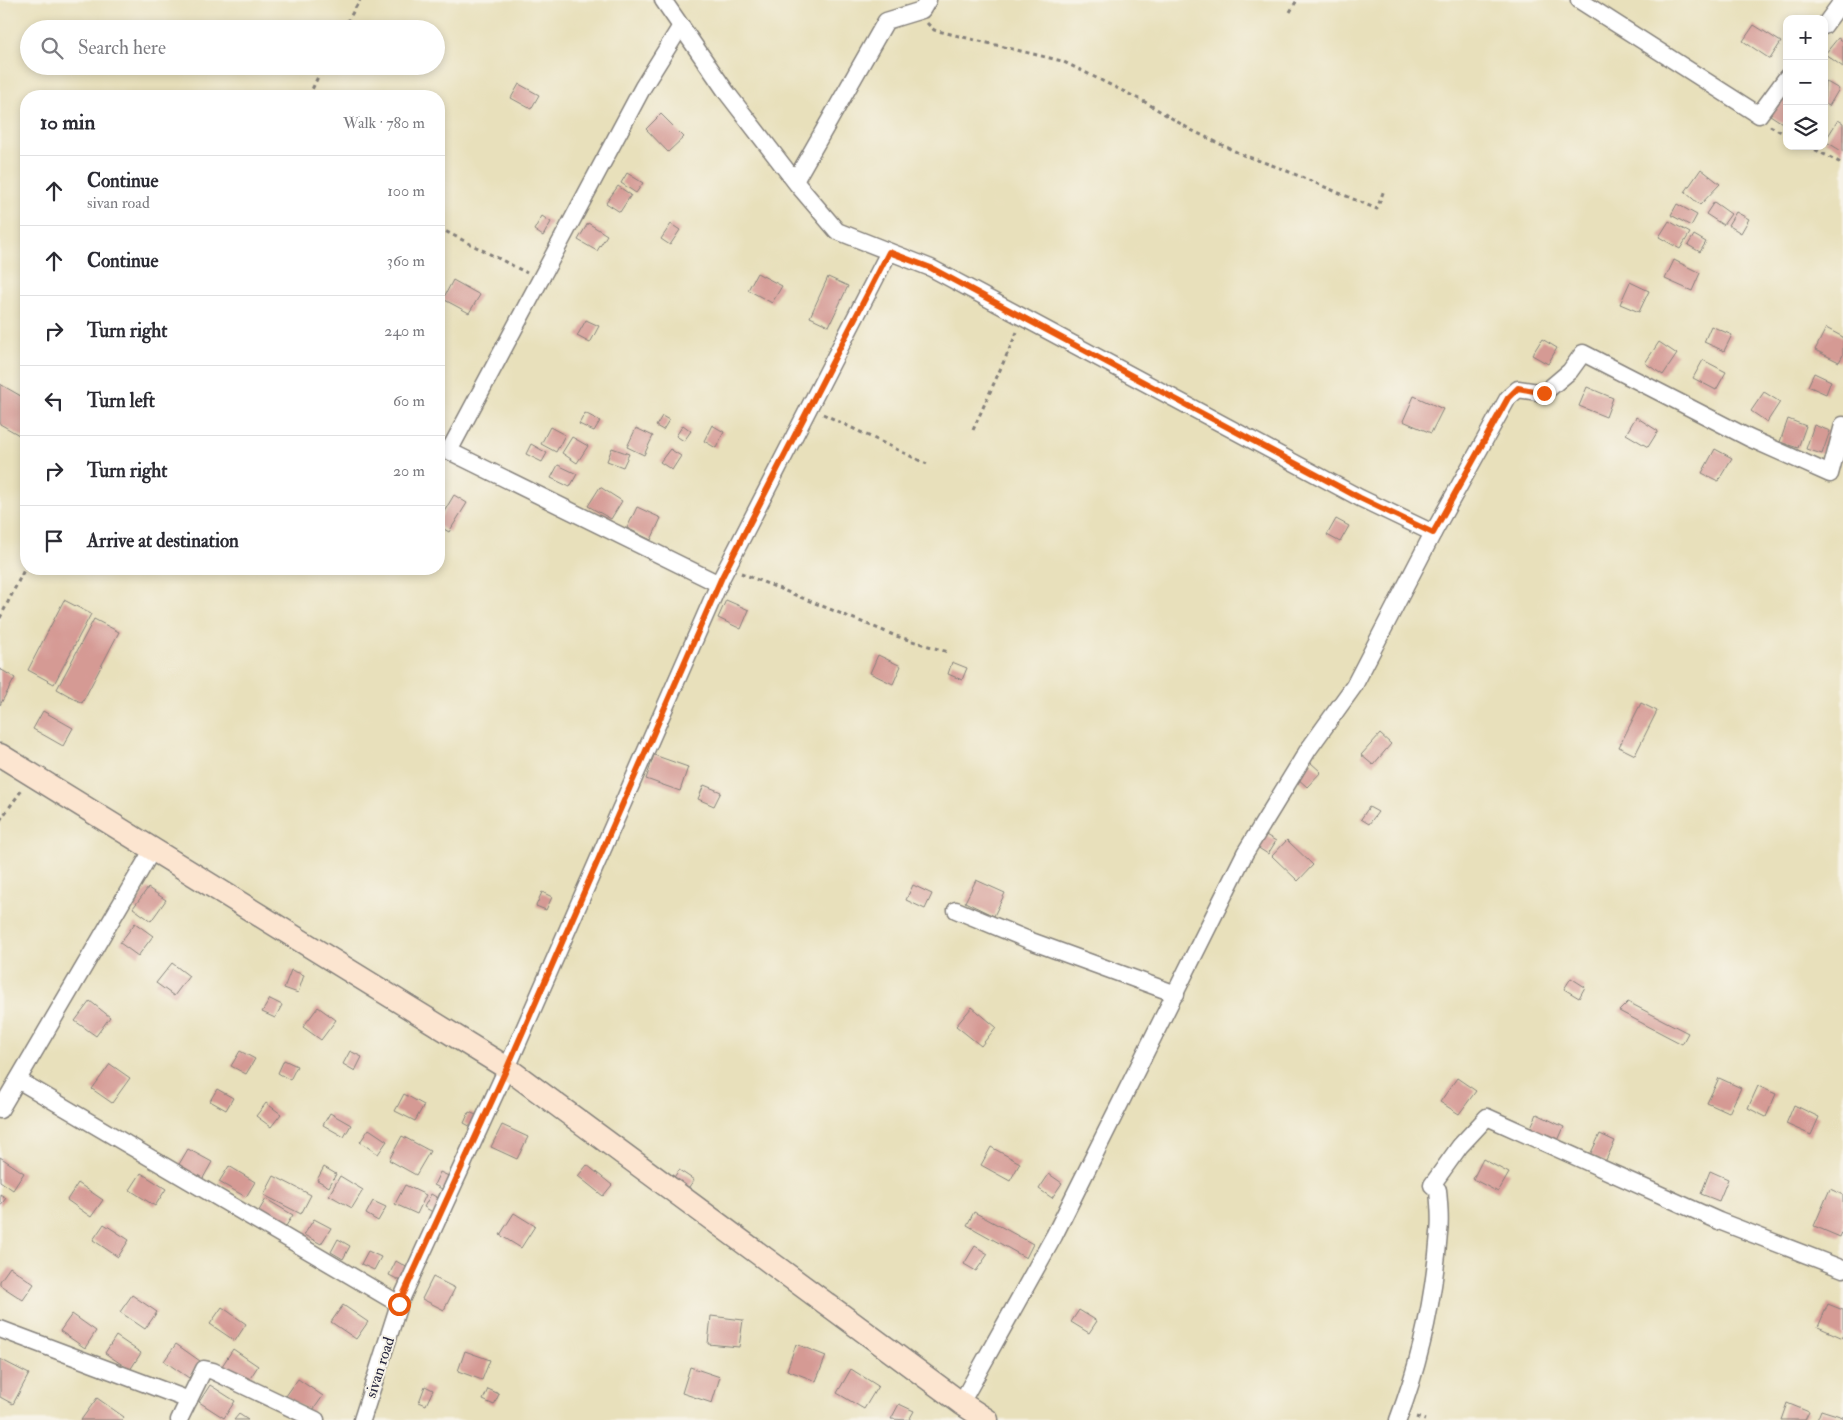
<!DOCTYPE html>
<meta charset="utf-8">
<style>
body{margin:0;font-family:"IM FELL Double Pica",serif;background:#f7f7f7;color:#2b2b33}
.controls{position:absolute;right:15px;top:15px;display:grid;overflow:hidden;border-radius:10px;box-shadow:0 2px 8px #0003}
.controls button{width:45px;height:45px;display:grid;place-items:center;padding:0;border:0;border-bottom:1px solid #e1e1e2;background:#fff;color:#2b2b33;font:25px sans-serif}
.stop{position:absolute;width:15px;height:15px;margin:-11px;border:4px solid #ea580c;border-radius:50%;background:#fff}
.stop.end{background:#ea580c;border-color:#fff;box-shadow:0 1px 5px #0008}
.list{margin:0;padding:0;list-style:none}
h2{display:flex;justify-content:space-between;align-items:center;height:65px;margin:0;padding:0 20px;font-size:21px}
h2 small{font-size:16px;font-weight:400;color:#7c7c81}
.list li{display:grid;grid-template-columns:32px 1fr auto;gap:15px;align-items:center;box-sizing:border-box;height:70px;padding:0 20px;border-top:1px solid #e1e1e2}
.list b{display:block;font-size:19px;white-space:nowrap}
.list p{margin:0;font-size:16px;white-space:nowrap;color:#7c7c81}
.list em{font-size:16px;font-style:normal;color:#7c7c81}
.icon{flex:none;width:28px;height:28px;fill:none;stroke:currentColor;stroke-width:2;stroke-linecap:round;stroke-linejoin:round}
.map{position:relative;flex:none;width:1843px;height:1420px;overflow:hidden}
.search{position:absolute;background:#fff;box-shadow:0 2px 8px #0003;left:20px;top:20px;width:425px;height:55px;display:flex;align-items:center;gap:12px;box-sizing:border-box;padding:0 18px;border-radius:28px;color:#7c7c81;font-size:19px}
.panel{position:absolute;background:#fff;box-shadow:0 2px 8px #0003;left:20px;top:90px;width:425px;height:485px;border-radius:20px}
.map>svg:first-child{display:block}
.building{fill:#d59a94}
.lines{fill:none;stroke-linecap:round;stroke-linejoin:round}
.street-casing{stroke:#85817b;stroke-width:19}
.secondary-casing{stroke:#85817b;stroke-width:25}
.path{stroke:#85817b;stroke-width:3;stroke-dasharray:4 4;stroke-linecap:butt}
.street{stroke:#fff;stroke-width:16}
.secondary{stroke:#fce5d0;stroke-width:22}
.route{stroke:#ea580c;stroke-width:6}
.labels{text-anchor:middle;stroke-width:4;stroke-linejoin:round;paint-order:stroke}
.street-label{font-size:16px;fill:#22223b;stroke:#f7f3e8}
</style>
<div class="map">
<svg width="1843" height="1420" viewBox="0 0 1843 1420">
<rect width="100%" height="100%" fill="#f7f3e8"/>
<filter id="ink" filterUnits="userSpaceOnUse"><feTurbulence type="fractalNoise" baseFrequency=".02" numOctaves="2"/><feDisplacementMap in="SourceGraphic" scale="10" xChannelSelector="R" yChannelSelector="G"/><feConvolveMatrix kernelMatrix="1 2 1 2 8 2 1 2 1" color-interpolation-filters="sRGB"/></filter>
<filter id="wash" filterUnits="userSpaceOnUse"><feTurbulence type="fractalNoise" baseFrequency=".0096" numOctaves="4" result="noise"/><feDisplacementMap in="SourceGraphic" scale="20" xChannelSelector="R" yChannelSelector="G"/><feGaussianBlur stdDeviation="1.12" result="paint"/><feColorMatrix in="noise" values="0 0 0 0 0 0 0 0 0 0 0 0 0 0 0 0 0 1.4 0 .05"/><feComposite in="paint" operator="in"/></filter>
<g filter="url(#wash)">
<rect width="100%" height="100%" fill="#e8e0bb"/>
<g id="blocks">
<!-- building -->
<g class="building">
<polygon points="1754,25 1781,42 1770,59 1743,41"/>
<polygon points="1838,38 1843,41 1843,67 1825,54"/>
<polygon points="1825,81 1839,89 1829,106 1824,103"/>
<polygon points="519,84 539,95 531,109 511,98"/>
<polygon points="1787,88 1787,126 1770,115"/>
<polygon points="661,114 684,137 668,152 646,129"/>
<polygon points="1838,120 1843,123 1843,152 1825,141"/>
<polygon points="1701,169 1720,184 1700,205 1685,192"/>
<polygon points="627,173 643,183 636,193 621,183"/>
<polygon points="618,186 631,195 620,212 606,203"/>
<polygon points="1714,202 1731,214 1723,225 1706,214"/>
<polygon points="1677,204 1697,215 1691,226 1671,215"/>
<polygon points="1736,212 1749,219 1741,233 1728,225"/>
<polygon points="542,216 551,222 543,236 534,230"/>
<polygon points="1669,221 1690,233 1680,249 1659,237"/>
<polygon points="588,223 607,235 597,251 578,240"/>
<polygon points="671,224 680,230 670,245 661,239"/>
<polygon points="1694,235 1706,242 1700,252 1688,245"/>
<polygon points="1674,260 1700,273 1692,291 1665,279"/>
<polygon points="757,273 782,286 772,303 748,290"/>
<polygon points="828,277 848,286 829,326 810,317"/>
<polygon points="453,280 480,295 469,313 443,299"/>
<polygon points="1630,282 1649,291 1639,312 1620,304"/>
<polygon points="586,320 599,326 590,343 577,336"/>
<polygon points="1711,326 1732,335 1724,351 1704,342"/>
<polygon points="1826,328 1843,337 1843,355 1839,362 1815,350"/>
<polygon points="1542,339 1557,348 1548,364 1532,355"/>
<polygon points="1659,342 1677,354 1663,375 1645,363"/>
<polygon points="1703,360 1726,372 1716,390 1693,378"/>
<polygon points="1814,373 1831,381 1826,394 1808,386"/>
<polygon points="0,384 26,399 26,439 0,424"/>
<polygon points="1587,387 1613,398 1606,417 1579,406"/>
<polygon points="1764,392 1780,402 1767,422 1751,411"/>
<polygon points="1414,396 1443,409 1431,433 1403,421"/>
<polygon points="585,413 600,421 594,431 579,424"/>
<polygon points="662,416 669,420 663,430 656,426"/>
<polygon points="1636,417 1658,431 1648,447 1626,434"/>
<polygon points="1788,419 1806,426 1798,448 1780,442"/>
<polygon points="683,425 691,431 684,441 676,436"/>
<polygon points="712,425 724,432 716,448 704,441"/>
<polygon points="1814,425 1830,431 1822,454 1806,449"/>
<polygon points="550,427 565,435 556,452 541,444"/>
<polygon points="636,428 653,436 644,455 627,447"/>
<polygon points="572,437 588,446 577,463 562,453"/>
<polygon points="531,444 547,453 542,462 526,454"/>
<polygon points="612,448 629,454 623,467 607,461"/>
<polygon points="670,449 681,456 672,470 660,462"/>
<polygon points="1715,449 1732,458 1718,481 1702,473"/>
<polygon points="558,465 577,474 570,487 551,478"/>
<polygon points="600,487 622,501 611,519 588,506"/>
<polygon points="454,495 467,503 449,532 439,526 439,520"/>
<polygon points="637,507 661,518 651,540 627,528"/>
<polygon points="1336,519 1349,526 1340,542 1327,535"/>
<polygon points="64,600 91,614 54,684 28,670"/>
<polygon points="726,600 749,610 741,629 718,618"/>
<polygon points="94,619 119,632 82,703 57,689"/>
<polygon points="878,655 901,666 893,684 870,673"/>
<polygon points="952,662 967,668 962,680 948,674"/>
<polygon points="0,669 15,678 0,705"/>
<polygon points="1641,703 1657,711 1635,755 1619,747"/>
<polygon points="43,711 73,728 63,746 33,729"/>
<polygon points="1380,734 1391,744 1373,765 1361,755"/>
<polygon points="654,755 688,767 680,791 646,779"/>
<polygon points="1310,762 1321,772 1307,787 1296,777"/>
<polygon points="704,785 721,792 714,806 698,799"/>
<polygon points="1369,807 1378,812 1369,824 1361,819"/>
<polygon points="1264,834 1276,841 1268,854 1257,847"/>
<polygon points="1287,840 1313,865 1298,881 1272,856"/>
<polygon points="976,880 1005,893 994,916 965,902"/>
<polygon points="913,885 932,894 925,909 906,900"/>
<polygon points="148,888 166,900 151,921 133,908"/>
<polygon points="542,892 552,897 546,910 536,906"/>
<polygon points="135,923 153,936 138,956 120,943"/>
<polygon points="172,963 189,976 174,996 156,983"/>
<polygon points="291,970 304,975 298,993 284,988"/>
<polygon points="1571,978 1585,987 1579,998 1564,989"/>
<polygon points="270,999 282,1005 275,1018 262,1012"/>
<polygon points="90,1001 110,1017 96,1036 75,1021"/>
<polygon points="1628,1002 1688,1033 1682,1044 1619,1011"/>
<polygon points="318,1007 336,1020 321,1040 303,1027"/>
<polygon points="972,1007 996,1027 981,1046 956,1026"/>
<polygon points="240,1051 255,1059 246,1074 231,1066"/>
<polygon points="350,1051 362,1057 355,1071 343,1064"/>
<polygon points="284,1060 297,1066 290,1080 278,1073"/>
<polygon points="110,1064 130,1078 112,1103 92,1089"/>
<polygon points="1457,1078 1476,1091 1459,1114 1440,1102"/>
<polygon points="1719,1078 1741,1088 1729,1113 1707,1103"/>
<polygon points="1758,1086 1776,1094 1766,1117 1748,1108"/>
<polygon points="217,1089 233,1098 226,1110 210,1101"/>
<polygon points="404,1094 424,1105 415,1121 395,1111"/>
<polygon points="266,1103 281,1114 271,1127 256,1116"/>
<polygon points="1794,1105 1819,1117 1811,1135 1786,1124"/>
<polygon points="469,1112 481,1117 475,1129 464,1123"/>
<polygon points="330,1113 351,1125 344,1137 323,1125"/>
<polygon points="1537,1114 1564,1127 1557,1143 1529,1131"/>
<polygon points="502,1125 528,1137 517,1159 491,1147"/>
<polygon points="369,1129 387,1141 378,1154 360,1142"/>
<polygon points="1600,1134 1615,1141 1605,1162 1590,1155"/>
<polygon points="402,1136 430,1151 416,1175 389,1160"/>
<polygon points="991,1147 1020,1163 1010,1181 981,1165"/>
<polygon points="188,1149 212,1162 202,1180 178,1166"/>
<polygon points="0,1157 24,1173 13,1190 0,1181"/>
<polygon points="1483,1159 1509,1173 1498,1192 1473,1179"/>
<polygon points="587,1165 612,1185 603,1196 578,1176"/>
<polygon points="229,1166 255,1182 246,1197 219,1182"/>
<polygon points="324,1167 336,1174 329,1187 317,1180"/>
<polygon points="679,1170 694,1180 683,1195 668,1186"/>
<polygon points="1710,1171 1728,1179 1719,1201 1701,1194"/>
<polygon points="440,1172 453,1178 446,1191 434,1185"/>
<polygon points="141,1173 166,1189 155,1206 130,1190"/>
<polygon points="1049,1174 1062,1183 1052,1198 1039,1189"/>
<polygon points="274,1176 311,1195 301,1214 264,1195"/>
<polygon points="340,1176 363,1190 352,1208 329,1195"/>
<polygon points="78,1183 103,1200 91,1217 67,1200"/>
<polygon points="405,1185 426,1195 417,1214 395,1204"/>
<polygon points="1830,1189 1843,1195 1843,1230 1840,1237 1814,1226"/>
<polygon points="0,1194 6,1198 0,1206"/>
<polygon points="431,1194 443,1201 436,1214 424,1207"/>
<polygon points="266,1199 293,1215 284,1229 257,1214"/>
<polygon points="373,1201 386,1207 378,1221 366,1214"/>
<polygon points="974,1212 1033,1244 1026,1258 967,1225"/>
<polygon points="514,1213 535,1226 521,1248 500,1235"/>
<polygon points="314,1219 331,1228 321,1244 304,1235"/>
<polygon points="104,1224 129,1240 118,1257 93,1240"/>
<polygon points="338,1239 350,1246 343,1259 331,1252"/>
<polygon points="975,1246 988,1254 976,1271 964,1264"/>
<polygon points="368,1251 381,1257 374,1270 361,1264"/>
<polygon points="396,1261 408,1268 401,1281 389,1275"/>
<polygon points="10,1267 34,1284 23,1300 0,1285 0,1281"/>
<polygon points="433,1277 455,1288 444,1310 422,1299"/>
<polygon points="132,1295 157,1312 145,1329 120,1312"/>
<polygon points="1828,1304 1843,1310 1843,1338 1818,1327"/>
<polygon points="343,1305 368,1322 356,1339 331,1322"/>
<polygon points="222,1307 246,1324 235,1341 210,1324"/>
<polygon points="1079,1310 1097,1321 1089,1333 1071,1322"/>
<polygon points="72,1314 96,1331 85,1348 60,1331"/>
<polygon points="711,1316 743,1320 739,1347 708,1344"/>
<polygon points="116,1336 141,1353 130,1370 105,1353"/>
<polygon points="176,1344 200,1361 189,1378 164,1361"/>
<polygon points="796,1344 826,1356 816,1381 787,1370"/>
<polygon points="233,1349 258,1366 247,1383 222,1366"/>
<polygon points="465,1351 490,1360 482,1380 458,1371"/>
<polygon points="0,1359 29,1374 13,1404 0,1397"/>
<polygon points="690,1367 720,1377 712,1403 682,1393"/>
<polygon points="851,1369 878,1386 864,1409 837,1393"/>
<polygon points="298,1379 323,1396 311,1413 286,1396"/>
<polygon points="210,1385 235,1401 224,1418 199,1402"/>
<polygon points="425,1386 433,1390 426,1405 419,1402"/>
<polygon points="488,1389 499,1394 494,1405 483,1400"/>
<polygon points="97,1398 124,1417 122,1420 81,1420"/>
<polygon points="1787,1403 1809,1412 1805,1420 1781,1420"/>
<polygon points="899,1404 914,1411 909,1420 891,1419"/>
<polygon points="1821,1410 1843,1417 1843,1420 1817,1420"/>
<polygon points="239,1414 248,1420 234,1420"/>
</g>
</g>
</g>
<g filter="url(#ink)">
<use href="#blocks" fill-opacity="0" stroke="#85817b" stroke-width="1"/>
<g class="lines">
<!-- street casing -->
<g class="street-casing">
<g id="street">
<polyline points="663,0 727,93 797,184 837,231 931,268 1360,498 1433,533 1508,398 1518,389 1544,393 1570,371 1583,353 1749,438 1830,474 1843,425"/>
<polyline points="1579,0 1759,115 1787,77"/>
<polyline points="681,26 643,87 449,451 719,584"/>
<polyline points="1824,26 1843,0"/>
<polyline points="795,181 886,21 922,10 928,0"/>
<polyline points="956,910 1031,941 1176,994"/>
<polyline points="18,1080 399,1304"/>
<polyline points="0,1110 153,849"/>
<polyline points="0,1329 189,1400"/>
<polyline points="961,1403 1054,1236 1245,853 1308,750 1354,686 1433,533"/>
<polyline points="179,1420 204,1369 213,1371 316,1420"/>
<polyline points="362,1420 399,1304 507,1068 722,577 889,252"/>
<path d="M1398,1420C1421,1360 1434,1297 1439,1233C1441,1219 1439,1204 1438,1190L1432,1185L1460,1146L1487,1117L1719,1221L1843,1269"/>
</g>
</g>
<!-- secondary casing -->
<g class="secondary-casing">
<polyline id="secondary" points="0,755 507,1068 961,1403 987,1420"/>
</g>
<!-- path -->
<g class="path">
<polyline points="1290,12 1297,0"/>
<polyline points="927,23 934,30 1062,61 1145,102 1191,130 1243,155 1280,168 1377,209 1384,190"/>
<polyline points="343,29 360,0"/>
<polyline points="309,96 323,66"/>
<polyline points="1770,126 1787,135"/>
<polyline points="1808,146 1843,164"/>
<polyline points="439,228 527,273"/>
<polyline points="823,414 927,464"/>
<polyline points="973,430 1017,332"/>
<polyline points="741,573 896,636 948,652"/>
<polyline points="0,618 26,566"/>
<polyline points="0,820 22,790"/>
<polyline points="1416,1417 1425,1420"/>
</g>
<!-- street -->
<use href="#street" class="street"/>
<!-- secondary -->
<use href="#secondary" class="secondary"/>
</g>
</g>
<g class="lines" filter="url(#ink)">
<!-- route -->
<polyline class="route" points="399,1304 507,1068 722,577 889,252 931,268 1360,498 1433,533 1508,398 1518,388 1544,393"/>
</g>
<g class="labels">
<!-- street labels -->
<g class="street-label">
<text transform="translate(379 1367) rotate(-72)" y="6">sivan road</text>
</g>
</g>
</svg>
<div class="controls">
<button>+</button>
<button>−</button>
<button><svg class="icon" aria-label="layers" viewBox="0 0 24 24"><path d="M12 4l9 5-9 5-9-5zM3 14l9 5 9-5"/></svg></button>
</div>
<div class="stop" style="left:399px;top:1304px"></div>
<div class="stop end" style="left:1544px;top:393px"></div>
<div class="search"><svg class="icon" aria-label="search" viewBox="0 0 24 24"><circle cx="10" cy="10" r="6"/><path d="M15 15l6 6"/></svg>Search here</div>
<section class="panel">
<h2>10 min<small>Walk · 780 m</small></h2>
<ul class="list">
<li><svg class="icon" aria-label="ahead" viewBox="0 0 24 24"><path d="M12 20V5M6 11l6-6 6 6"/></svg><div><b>Continue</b><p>sivan road</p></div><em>100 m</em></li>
<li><svg class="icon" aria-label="ahead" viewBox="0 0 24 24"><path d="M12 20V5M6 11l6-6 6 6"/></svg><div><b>Continue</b></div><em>360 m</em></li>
<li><svg class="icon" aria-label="right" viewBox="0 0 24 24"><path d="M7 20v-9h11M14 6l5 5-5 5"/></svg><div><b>Turn right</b></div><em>240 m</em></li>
<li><svg class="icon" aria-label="left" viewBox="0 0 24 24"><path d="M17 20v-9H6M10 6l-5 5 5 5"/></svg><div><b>Turn left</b></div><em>60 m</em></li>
<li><svg class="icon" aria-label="right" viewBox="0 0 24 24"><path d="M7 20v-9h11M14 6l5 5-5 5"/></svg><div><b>Turn right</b></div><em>20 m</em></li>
<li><svg class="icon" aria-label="arrive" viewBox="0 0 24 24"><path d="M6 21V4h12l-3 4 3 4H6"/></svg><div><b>Arrive at destination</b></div></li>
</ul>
</section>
</div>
